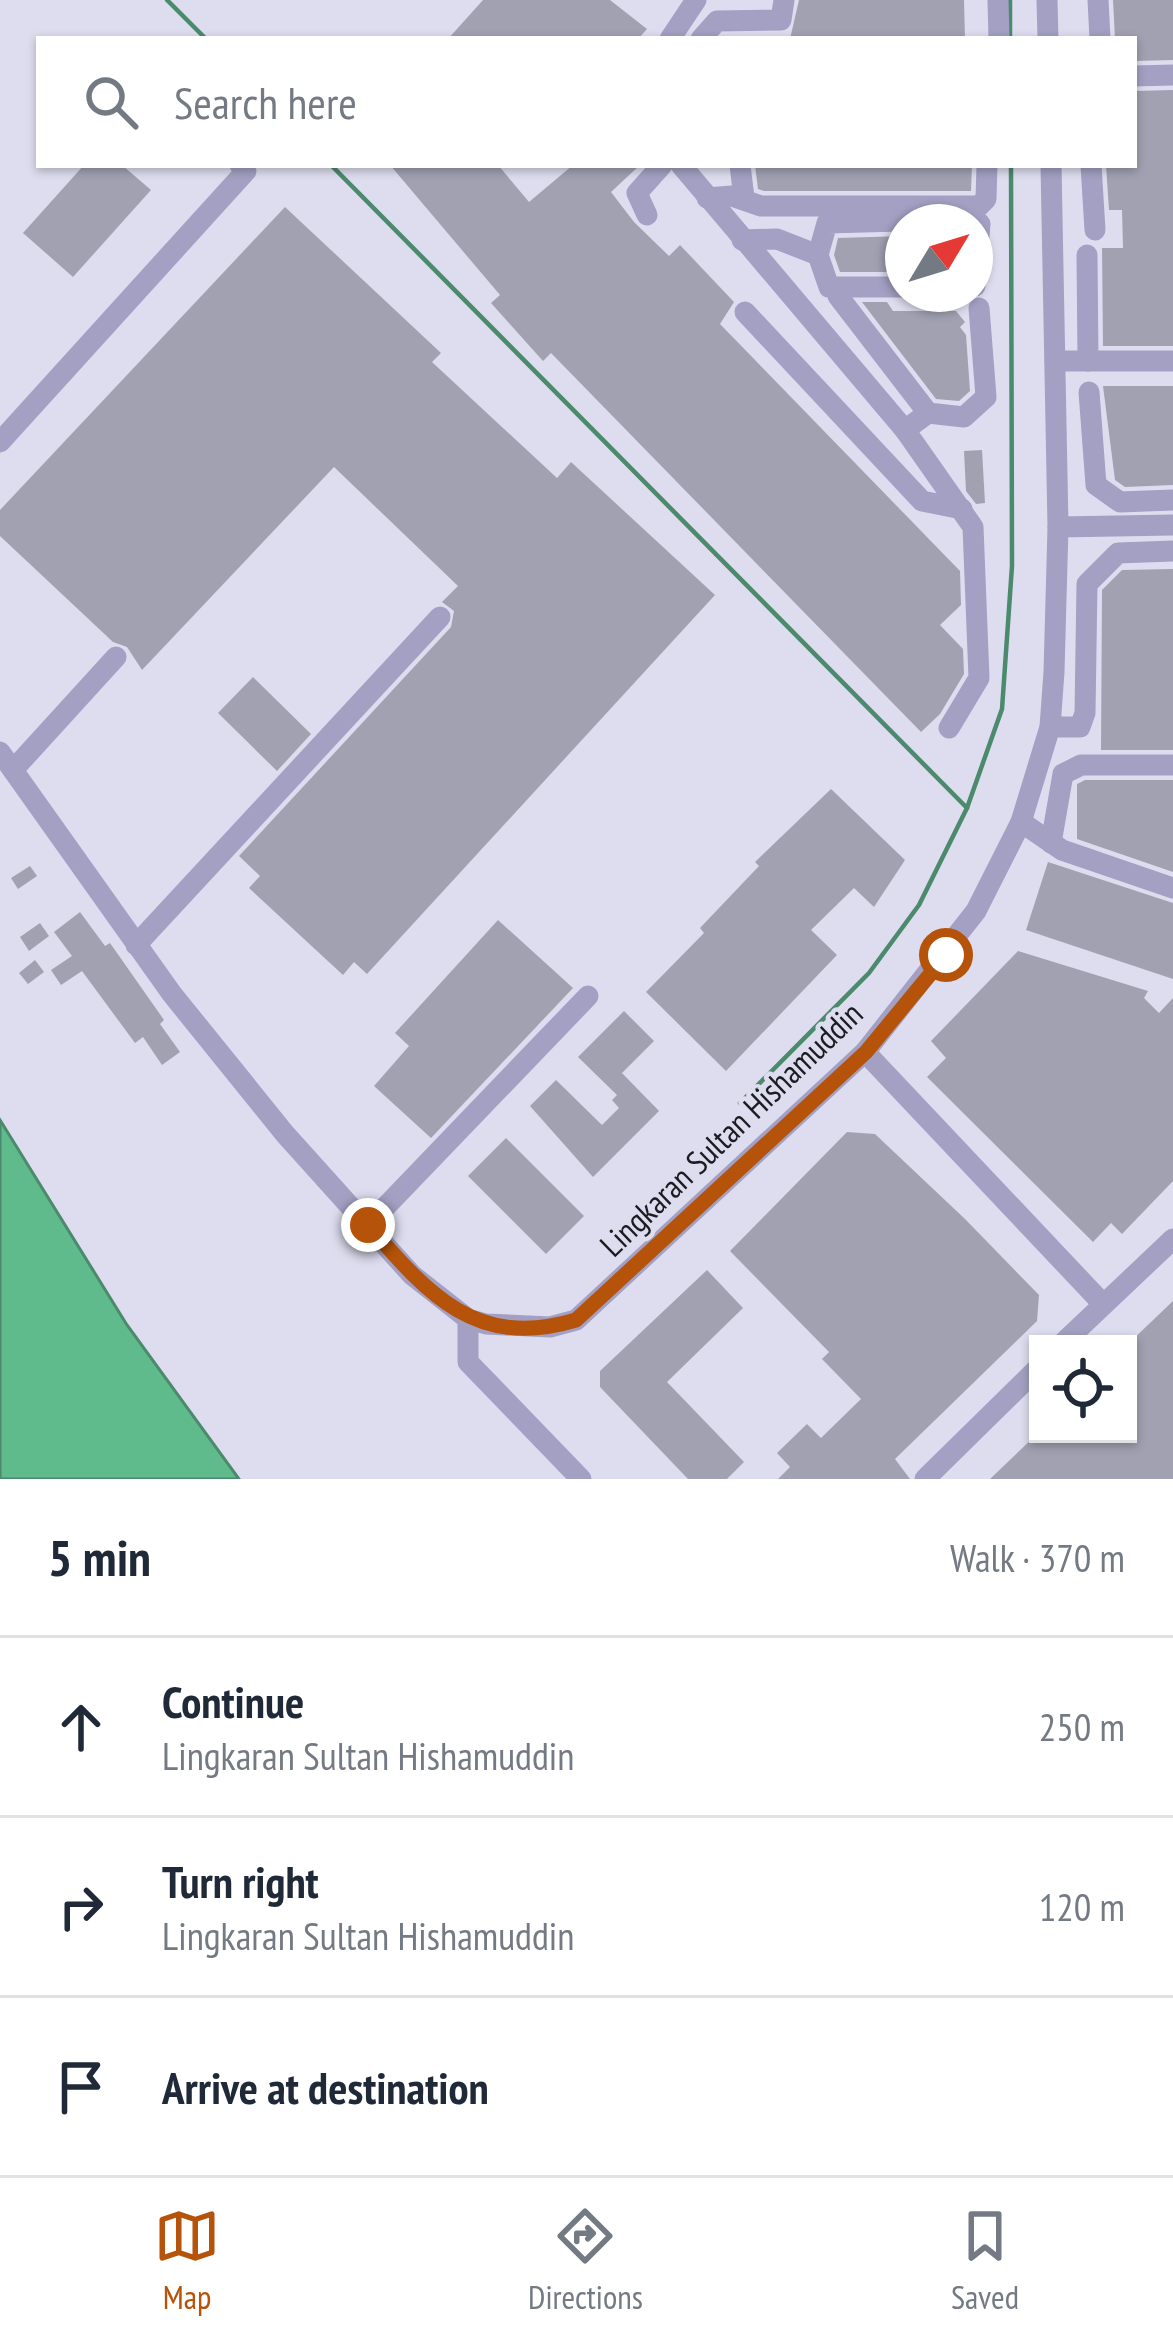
<!DOCTYPE html>
<meta charset="utf-8">
<style>
body{margin:0;font-family:"PT Sans Narrow",sans-serif;background:#f6f6f7;color:#1f2937}
.controls{position:absolute;right:36px;bottom:36px;display:grid;overflow:hidden;border-radius:0px;box-shadow:0 3px 9px #0004}
.controls button{width:108px;height:108px;display:grid;place-items:center;padding:0;border:0;border-bottom:3px solid #e0e1e3;background:#fff;color:#1f2937;font:60px sans-serif}
.compass{position:absolute;left:885px;top:204px;width:108px;height:108px;border-radius:50%;background:#fff;box-shadow:0 3px 9px #0004;rotate:52deg}
.stop{position:absolute;width:36px;height:36px;margin:-27px;border:9px solid #b45309;border-radius:50%;background:#fff}
.stop.end{background:#b45309;border-color:#fff;box-shadow:0 3px 12px #0008}
.list{margin:0;padding:0;list-style:none}
h2{display:flex;justify-content:space-between;align-items:center;height:156px;margin:0;padding:0 48px;font-size:51px}
h2 small{font-size:39px;font-weight:400;color:#747a83}
.list li{display:grid;grid-template-columns:78px 1fr auto;gap:36px;align-items:center;box-sizing:border-box;height:180px;padding:0 48px;border-top:3px solid #e0e1e3}
.list b{display:block;font-size:45px;white-space:nowrap}
.list p{margin:0;font-size:39px;white-space:nowrap;color:#747a83}
.list em{font-size:39px;font-style:normal;color:#747a83}
.icon{flex:none;width:66px;height:66px;fill:none;stroke:currentColor;stroke-width:2;stroke-linecap:round;stroke-linejoin:round}
.map{position:relative;flex:none;width:1173px;height:1479px;overflow:hidden}
.search{position:absolute;background:#fff;box-shadow:0 3px 9px #0004;left:36px;right:36px;top:36px;height:132px;display:flex;align-items:center;gap:30px;box-sizing:border-box;padding:0 42px;border-radius:0px;color:#747a83;font-size:45px}
.sheet{height:696px;background:#fff}
nav{display:flex;justify-content:space-around;align-items:center;box-sizing:border-box;height:168px;border-top:3px solid #e0e1e3;background:#fff;font-size:33px;color:#747a83}
nav a{display:grid;justify-items:center;gap:6px}
nav .on{color:#b45309}
.map>svg:first-child{display:block}
.water{fill:#5fba8c;stroke:#4b8a6c;stroke-width:3}
.lines{fill:none;stroke-linecap:round;stroke-linejoin:round}
.stream{stroke:#4b8a6c;stroke-width:4.5}
.building{fill:#a2a1b2}
.minor{stroke:#a3a0c3;stroke-width:21}
.route{stroke:#b45309;stroke-width:15}
.labels{text-anchor:middle;stroke-width:9;stroke-linejoin:round;paint-order:stroke}
.street-label{font-size:33px;fill:#1b1b21;stroke:#deddef}
</style>
<div class="map">
<svg width="1173" height="1479" viewBox="0 0 1173 1479">
<rect width="100%" height="100%" fill="#deddef"/>
<!-- water -->
<polygon class="water" points="0,1120 127,1325 239,1479 0,1479"/>
<g class="lines">
<!-- stream -->
<g class="stream">
<polyline points="167,0 206,39"/>
<polyline points="1010,0 1010,39"/>
<polyline points="331,165 967,808"/>
<polyline points="740,1103 869,973 919,905 967,808 1002,709 1012,566 1011,165"/>
</g>
</g>
<!-- building -->
<g class="building">
<polygon points="483,0 610,0 647,29 638,39 448,39"/>
<polygon points="799,0 964,0 965,39 790,39"/>
<polygon points="1113,0 1173,0 1173,60 1134,61 1134,39 1115,39"/>
<polygon points="1173,90 1173,346 1103,346 1102,248 1123,248 1122,210 1109,210 1106,165 1134,165 1134,91"/>
<polygon points="84,165 122,165 151,190 73,277 23,233"/>
<polygon points="390,165 498,165 529,202 573,165 640,165 611,192 634,222 669,256 680,245 734,302 720,324 960,571 961,605 940,625 963,649 964,674 940,714 921,732 551,353 543,361 491,303 500,295"/>
<polygon points="755,165 972,165 971,191 764,191 758,189"/>
<polygon points="285,207 441,353 432,362 557,478 571,462 715,595 367,974 354,962 343,975 249,888 260,876 239,856 451,627 454,611 442,602 458,586 334,467 142,670 127,647 113,642 0,536 0,510"/>
<polygon points="903,236 903,272 840,272 834,255 838,238"/>
<polygon points="862,302 887,302 893,311 956,311 965,322 960,327 966,335 970,391 959,401 936,399"/>
<polygon points="1103,386 1173,386 1173,485 1125,487 1115,480"/>
<polygon points="982,450 985,503 976,504 966,491 964,451"/>
<polygon points="1173,569 1173,750 1101,750 1102,590 1122,570"/>
<polygon points="253,677 311,734 277,771 218,713"/>
<polygon points="1085,780 1173,780 1173,872 1077,839 1077,784"/>
<polygon points="831,789 905,860 874,907 854,888 811,930 837,955 726,1071 646,992 704,933 700,928 759,866 755,862"/>
<polygon points="1048,862 1173,903 1173,979 1026,930"/>
<polygon points="30,866 37,876 18,889 11,878"/>
<polygon points="80,912 105,946 110,943 164,1020 160,1024 180,1052 162,1065 143,1037 135,1043 82,971 61,985 51,970 72,956 54,932"/>
<polygon points="498,920 573,988 431,1138 374,1086 409,1046 395,1033"/>
<polygon points="40,923 49,936 29,951 20,937"/>
<polygon points="1018,951 1148,991 1144,998 1159,1013 1173,998 1173,1181 1122,1234 1111,1223 1093,1242 927,1077 946,1058 931,1041"/>
<polygon points="35,960 44,972 28,984 19,973"/>
<polygon points="624,1011 654,1041 622,1073 659,1111 593,1177 530,1106 556,1080 602,1125 619,1108 612,1100 617,1095 578,1057"/>
<polygon points="847,1132 875,1134 965,1219 1039,1295 1037,1321 895,1459 910,1479 778,1479 790,1467 777,1453 807,1424 821,1438 861,1399 822,1359 829,1352 730,1251"/>
<polygon points="506,1138 584,1216 546,1254 468,1176"/>
<polygon points="707,1270 743,1308 667,1382 744,1462 727,1479 688,1479 600,1387 600,1371"/>
<polygon points="1173,1301 1173,1479 990,1479 1037,1434 1128,1434 1128,1344"/>
</g>
<g class="lines">
<!-- minor -->
<g class="minor">
<polyline points="998,0 999,39"/>
<polyline points="1047,0 1048,39"/>
<polyline points="1098,0 1100,39"/>
<polyline points="670,39 696,0"/>
<polyline points="701,39 717,21 781,20 784,0"/>
<polyline points="1134,76 1173,75"/>
<polyline points="681,165 905,430 973,527 979,678 949,728"/>
<polyline points="740,165 744,198"/>
<polyline points="1091,165 1095,230"/>
<polyline points="707,198 732,196 761,206 979,206 986,199 987,165"/>
<polyline points="647,215 637,193 662,165"/>
<polyline points="742,240 777,239 818,255"/>
<polyline points="1087,255 1088,361"/>
<polyline points="903,287 829,287 818,255 827,223 975,219 980,224 975,286"/>
<polyline points="838,296 928,413 905,430"/>
<polyline points="745,312 922,501 962,509"/>
<polyline points="1055,361 1173,361"/>
<polyline points="1089,392 1096,485 1120,502 1173,500"/>
<polyline points="928,413 964,417 986,397 979,308"/>
<polyline points="0,442 246,171 240,165"/>
<polyline points="1058,527 1173,525"/>
<polyline points="1050,727 1080,727 1085,713 1087,584 1118,553 1173,551"/>
<polyline points="0,752 172,994 285,1134 412,1275 468,1319 486,1324 550,1327 576,1320 865,1052 976,911 1021,822 1050,727 1054,672 1058,527 1051,165"/>
<polyline points="13,770 116,657"/>
<polyline points="1021,822 1062,850 1173,888"/>
<polyline points="1051,843 1063,774 1081,765 1173,765"/>
<polyline points="136,945 440,617"/>
<polyline points="865,1052 1103,1304"/>
<polyline points="368,1225 588,996"/>
<polyline points="468,1319 468,1362 581,1479"/>
<polyline points="1062,1344 1173,1239"/>
<polyline points="925,1479 1038,1368"/>
</g>
</g>
<g class="lines">
<!-- route -->
<path class="route" d="M368,1225C428,1294 476,1350 576,1320L866,1052L946,955"/>
</g>
<g class="labels">
<!-- street labels -->
<g class="street-label">
<text transform="translate(731 1129) rotate(-44)" y="12">Lingkaran Sultan Hishamuddin</text>
</g>
</g>
</svg>
<div class="controls">
<button><svg class="icon" aria-label="locate" viewBox="0 0 24 24"><circle cx="12" cy="12" r="6"/><path d="M12 2v4M12 18v4M2 12h4M18 12h4"/></svg></button>
</div>
<svg class="compass" viewBox="-18 -18 36 36"><path d="M0-13l5 13h-10z" fill="#e53935"/><path d="M0 13l5-13h-10z" fill="#747a83"/></svg>
<div class="stop" style="left:946px;top:955px"></div>
<div class="stop end" style="left:368px;top:1225px"></div>
<div class="search"><svg class="icon" aria-label="search" viewBox="0 0 24 24"><circle cx="10" cy="10" r="6"/><path d="M15 15l6 6"/></svg>Search here</div>
</div>
<section class="sheet">
<h2>5 min<small>Walk · 370 m</small></h2>
<ul class="list">
<li><svg class="icon" aria-label="ahead" viewBox="0 0 24 24"><path d="M12 20V5M6 11l6-6 6 6"/></svg><div><b>Continue</b><p>Lingkaran Sultan Hishamuddin</p></div><em>250 m</em></li>
<li><svg class="icon" aria-label="right" viewBox="0 0 24 24"><path d="M7 20v-9h11M14 6l5 5-5 5"/></svg><div><b>Turn right</b><p>Lingkaran Sultan Hishamuddin</p></div><em>120 m</em></li>
<li><svg class="icon" aria-label="arrive" viewBox="0 0 24 24"><path d="M6 21V4h12l-3 4 3 4H6"/></svg><div><b>Arrive at destination</b></div></li>
</ul>
</section>
<nav>
<a class="on"><svg class="icon" aria-label="map" viewBox="0 0 24 24"><path d="M3 6l6-2 6 2 6-2v14l-6 2-6-2-6 2zM9 4v14M15 6v14"/></svg>Map</a>
<a><svg class="icon" aria-label="directions" viewBox="0 0 24 24"><path d="M12 3l9 9-9 9-9-9zM9 14v-3h6M13 9l2 2-2 2"/></svg>Directions</a>
<a><svg class="icon" aria-label="saved" viewBox="0 0 24 24"><path d="M7 4h10v16l-5-4-5 4z"/></svg>Saved</a>
</nav>
